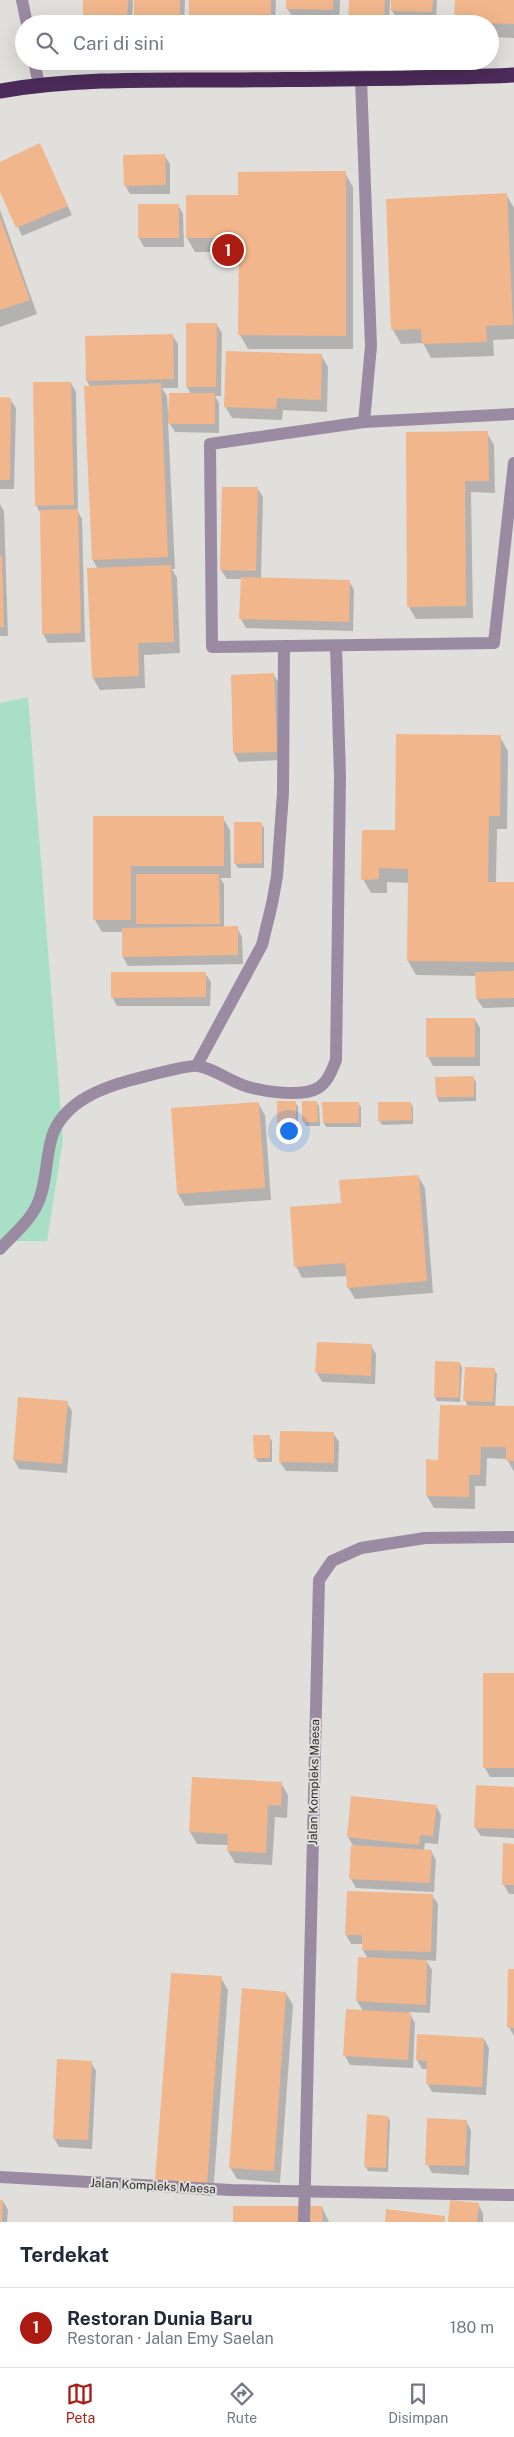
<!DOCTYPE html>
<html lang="id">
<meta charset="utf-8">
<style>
body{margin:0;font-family:"Public Sans",sans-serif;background:#f2f2f3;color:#1f2937}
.you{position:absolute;left:288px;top:1130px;width:18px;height:18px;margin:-12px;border:4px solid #fff;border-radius:50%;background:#1a73e8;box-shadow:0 0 0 8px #1a73e833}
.badge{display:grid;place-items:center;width:32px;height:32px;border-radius:50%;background:#ac1b11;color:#fff;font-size:16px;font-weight:700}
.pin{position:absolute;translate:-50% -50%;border:2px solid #fff;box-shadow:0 1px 5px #0006}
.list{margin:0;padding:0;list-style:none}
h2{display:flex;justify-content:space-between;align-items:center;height:65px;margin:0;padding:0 20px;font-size:21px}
h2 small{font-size:16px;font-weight:400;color:#747a83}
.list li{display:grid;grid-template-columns:32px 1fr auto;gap:15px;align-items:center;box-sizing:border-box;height:80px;padding:0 20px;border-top:1px solid #e0e1e3}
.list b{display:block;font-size:19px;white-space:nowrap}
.list p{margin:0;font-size:16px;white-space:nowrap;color:#747a83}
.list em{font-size:16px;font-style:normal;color:#747a83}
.icon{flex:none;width:28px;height:28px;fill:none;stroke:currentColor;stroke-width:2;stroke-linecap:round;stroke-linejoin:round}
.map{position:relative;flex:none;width:514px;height:2222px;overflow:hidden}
.search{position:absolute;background:#fff;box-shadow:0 5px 20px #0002;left:15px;right:15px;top:15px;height:55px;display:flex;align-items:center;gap:12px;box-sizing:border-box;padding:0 18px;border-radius:28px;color:#747a83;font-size:19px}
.sheet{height:145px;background:#fff}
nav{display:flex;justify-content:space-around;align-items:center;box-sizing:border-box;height:70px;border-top:1px solid #e0e1e3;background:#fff;font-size:14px;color:#747a83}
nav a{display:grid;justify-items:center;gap:2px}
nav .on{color:#ac1b11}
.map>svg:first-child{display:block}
.green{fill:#a9dfc5}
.shadow{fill:#0003}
.building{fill:#f1b68b}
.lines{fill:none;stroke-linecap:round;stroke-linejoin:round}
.minor{stroke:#9a8aa2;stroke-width:12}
.highway{stroke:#4c2b5a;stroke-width:15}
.labels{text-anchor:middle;stroke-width:4;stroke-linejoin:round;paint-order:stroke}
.street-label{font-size:12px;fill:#2f2e2d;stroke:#e1dfdc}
</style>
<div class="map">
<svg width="514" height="2222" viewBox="0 0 514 2222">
<rect width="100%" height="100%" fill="#e1dfdc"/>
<!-- green -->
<polygon class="green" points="28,697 63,1139 47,1241 0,1241 0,703"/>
<!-- shadow -->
<g class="shadow">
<polygon points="85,0 133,0 132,24 87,24 84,19"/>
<polygon points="135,0 185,0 184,24 140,24 135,15"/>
<polygon points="191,0 276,0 275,24 193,24 190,20"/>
<polygon points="287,0 340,0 339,22 294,20 287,8"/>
<polygon points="350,0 390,0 389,24 350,24"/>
<polygon points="392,0 437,0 436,21 397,19 392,11"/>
<polygon points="456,0 514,0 514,38 490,37 490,24 457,24"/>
<polygon points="40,145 72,215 22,236 0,189 0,163"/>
<polygon points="164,155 170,164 170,194 130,194 125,185"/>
<polygon points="345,173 353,187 353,349 248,349 240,335 240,252 195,252 187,238 239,197"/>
<polygon points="506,194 514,208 514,339 493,340 494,356 431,358 423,343 401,344 393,330"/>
<polygon points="139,205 178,205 183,214 184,247 144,247 139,238"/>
<polygon points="0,210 37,314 0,327"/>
<polygon points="217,325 222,333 221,396 215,396 219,403 219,433 175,432 168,421 175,569 172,569 177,578 180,653 144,655 145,688 100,690 93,678 89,569 98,569 93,560 86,387 90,387 87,381 172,335 178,344 178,388 162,388 167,396 168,412 170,412 191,394 187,387"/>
<polygon points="321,355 328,367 327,412 283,410 282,420 232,418 225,406"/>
<polygon points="71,383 76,392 78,512 82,519 85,642 48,643 43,634 41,514 36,505"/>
<polygon points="0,399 10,399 16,408 14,489 0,489"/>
<polygon points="407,433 487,433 494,445 495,493 471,492 473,618 416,619 409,607"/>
<polygon points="224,488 258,489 263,497 261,579 349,581 354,590 353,631 246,628 241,619 242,579 227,579 221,570"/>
<polygon points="0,504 4,511 8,636 0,636"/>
<polygon points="273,674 279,683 281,760 239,762 234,753"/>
<polygon points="500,737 508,751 507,829 497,829 496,883 514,883 514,1007 483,1008 477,999 477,976 416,975 408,961 409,883 387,882 387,893 371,893 363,879 396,832"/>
<polygon points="95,817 223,818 230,830 231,878 220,878 224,884 224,928 237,928 242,937 243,964 128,966 123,957 123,932 102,932 95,920"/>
<polygon points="261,823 264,828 264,868 238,868 235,863"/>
<polygon points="205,973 211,982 210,1006 117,1006 112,997"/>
<polygon points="427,1019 475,1019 480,1028 480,1066 433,1066 428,1057"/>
<polygon points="473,1077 476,1082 476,1101 439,1102 437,1097 436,1078"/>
<polygon points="295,1102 298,1107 298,1127 281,1127 279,1123"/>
<polygon points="316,1102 319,1106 320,1126 306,1126 304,1122"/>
<polygon points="258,1103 265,1115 271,1200 185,1206 178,1194"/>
<polygon points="323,1103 358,1103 361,1107 361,1127 326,1127 324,1123"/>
<polygon points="410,1103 413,1107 413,1124 382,1125 379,1120"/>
<polygon points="418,1176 425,1188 433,1293 355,1299 348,1287 347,1276 302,1278 296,1266 343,1204"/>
<polygon points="371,1346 376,1354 375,1384 322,1382 317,1373"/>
<polygon points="460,1363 462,1368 460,1402 437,1401 435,1397"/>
<polygon points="494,1370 497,1374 495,1407 514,1407 514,1472 507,1459 487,1458 486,1486 475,1486 475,1509 434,1508 427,1496 428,1460 440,1461 468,1407 465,1400"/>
<polygon points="67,1403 72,1411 67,1473 19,1469 14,1460"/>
<polygon points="281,1432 333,1433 339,1442 338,1472 286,1471 280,1462"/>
<polygon points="269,1436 272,1441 272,1462 258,1462 255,1457"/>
<polygon points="514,1674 514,1777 490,1777 485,1768"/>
<polygon points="281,1783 288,1795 287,1818 275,1817 272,1865 235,1863 228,1851 228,1845 197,1844 190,1832"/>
<polygon points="514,1788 514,1838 481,1836 475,1827"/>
<polygon points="436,1806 441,1815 438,1844 425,1843 424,1850 431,1851 436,1860 434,1892 356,1888 351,1879 354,1847 348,1837"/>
<polygon points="514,1845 514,1894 509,1894 504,1885"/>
<polygon points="432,1895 438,1904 436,1961 426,1960 432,1970 430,2013 409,2012 415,2023 413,2068 350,2065 345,2056 363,2011 357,2001 360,1958 368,1959 363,1950 363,1944 351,1944 346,1935"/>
<polygon points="514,1971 514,2036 509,2027"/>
<polygon points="221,1978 228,1990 213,2196 163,2192"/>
<polygon points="286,1993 293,2005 280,2183 237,2179 230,2167"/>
<polygon points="484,2039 489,2048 486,2095 432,2092 427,2083 428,2069 422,2069 417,2060"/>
<polygon points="91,2062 96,2071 92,2149 59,2147 54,2138"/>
<polygon points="388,2117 390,2121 388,2172 368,2171 366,2167"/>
<polygon points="466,2121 471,2130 469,2175 432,2173 427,2164"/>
<polygon points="0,2201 3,2201 8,2210 7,2222 0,2222"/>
<polygon points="478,2204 483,2213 483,2222 449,2222"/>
<polygon points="322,2207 329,2222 234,2222"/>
</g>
<!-- building -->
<g class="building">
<polygon points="83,0 128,0 127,21 83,19"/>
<polygon points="134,0 180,0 180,16 134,15"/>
<polygon points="189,0 271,0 271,23 189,20"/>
<polygon points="286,0 333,0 333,10 286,9"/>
<polygon points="349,0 385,0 384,24 348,24"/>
<polygon points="391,0 433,0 432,12 391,11"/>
<polygon points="455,0 514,0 514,24 454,22"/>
<polygon points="40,143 68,206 16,228 0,192 0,162"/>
<polygon points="165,154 166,185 124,186 123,155"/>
<polygon points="346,171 346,336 238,335 239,238 186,238 186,195 238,195 238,172"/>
<polygon points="507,193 513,325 486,326 487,342 422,344 421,329 391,330 386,199"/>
<rect x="138" y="204" width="41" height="34"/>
<polygon points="0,217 30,300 0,310"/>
<polygon points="186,323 217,323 216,387 186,387"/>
<polygon points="173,334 174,379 86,381 85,336"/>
<polygon points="226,351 322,354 321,400 277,398 276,409 224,407"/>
<polygon points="33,382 71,382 74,505 35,506"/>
<polygon points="161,383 168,557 92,560 84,386"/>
<polygon points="169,393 215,393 215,424 168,424"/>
<polygon points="0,397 11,398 10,480 0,480"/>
<polygon points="488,431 489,481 465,481 466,606 407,607 406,432"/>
<polygon points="222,487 258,487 256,571 220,570"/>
<polygon points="78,509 81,633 42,634 40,510"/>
<polygon points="0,556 2,556 4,627 0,627"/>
<polygon points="171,565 174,642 138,643 139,676 92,678 87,568"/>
<polygon points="241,577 350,580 349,622 239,619"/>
<polygon points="274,673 277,752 233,753 231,675"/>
<polygon points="396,734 501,735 500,816 489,816 488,882 514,882 514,962 407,961 408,869 379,868 379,879 361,880 362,830 395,830"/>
<polygon points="93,816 224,816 224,866 131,866 131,920 93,920"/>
<polygon points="234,822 262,822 262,863 234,864"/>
<polygon points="136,874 219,874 220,924 136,924"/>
<polygon points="238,926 238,955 122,957 122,928"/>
<polygon points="514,971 514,998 476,999 475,972"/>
<polygon points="111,972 206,972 206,997 111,998"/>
<rect x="426" y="1018" width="49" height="39"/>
<polygon points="474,1076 474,1097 436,1097 435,1077"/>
<rect x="277" y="1101" width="19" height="22"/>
<polygon points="302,1101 317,1101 318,1122 302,1122"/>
<polygon points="259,1102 265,1188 177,1194 171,1108"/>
<polygon points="322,1102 359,1102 359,1123 323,1123"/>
<polygon points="378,1102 411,1102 412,1120 378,1121"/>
<polygon points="419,1175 427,1281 347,1288 345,1263 294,1267 290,1207 341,1203 339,1180"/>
<polygon points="317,1342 372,1344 371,1376 315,1373"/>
<polygon points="435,1361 460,1362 459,1398 434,1397"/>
<polygon points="465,1367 495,1368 493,1402 463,1401"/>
<polygon points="18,1397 68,1401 62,1464 13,1460"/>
<polygon points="440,1405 514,1406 514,1461 506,1461 506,1447 481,1447 480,1475 469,1475 469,1497 426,1496 426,1459 438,1460"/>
<polygon points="280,1431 334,1432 334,1463 279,1462"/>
<polygon points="253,1435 270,1435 270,1458 254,1458"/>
<rect x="483" y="1673" width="31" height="95"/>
<polygon points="192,1777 282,1782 281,1806 268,1805 266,1853 227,1851 228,1834 189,1832"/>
<polygon points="476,1785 514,1787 514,1829 474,1828"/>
<polygon points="351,1796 437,1805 433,1836 420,1835 419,1845 347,1837"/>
<polygon points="503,1843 514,1844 514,1885 502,1885"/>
<polygon points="351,1845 432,1850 430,1883 349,1879"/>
<polygon points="347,1891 433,1894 431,1952 362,1950 362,1935 345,1935"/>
<polygon points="358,1957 427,1960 426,2005 356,2001"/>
<polygon points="508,1969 514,1969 514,2028 507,2027"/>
<polygon points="171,1973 222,1976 207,2184 155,2180"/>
<polygon points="242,1988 286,1992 274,2171 229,2168"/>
<polygon points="346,2009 411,2013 408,2060 343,2056"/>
<polygon points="417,2034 484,2038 482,2087 426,2084 427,2061 416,2060"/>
<polygon points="57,2059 92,2061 88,2140 53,2139"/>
<polygon points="367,2114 388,2116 386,2168 364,2167"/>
<polygon points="427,2118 467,2120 465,2166 425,2165"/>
<polygon points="0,2200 3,2200 2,2222 0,2222"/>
<polygon points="450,2200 479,2203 477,2222 448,2222"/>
<polygon points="233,2206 322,2206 323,2222 233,2222"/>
<polygon points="386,2209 445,2216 445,2222 385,2222"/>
</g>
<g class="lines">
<!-- minor -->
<g class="minor">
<polyline points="22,0 27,24"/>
<polyline points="34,61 39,85"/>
<polyline points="361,79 371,346 364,422 514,414"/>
<polyline points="364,422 210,444 212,647 494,643 514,463"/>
<polyline points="197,1065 262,945 272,904 277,876 283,793 284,646"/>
<path d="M0,1249C13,1235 29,1222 37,1205C48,1183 45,1152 54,1131C68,1101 101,1088 131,1080C144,1077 188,1064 198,1066C212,1068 227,1079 240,1084C257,1091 301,1098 318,1088C328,1082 332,1070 336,1060L340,777L336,646"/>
<polyline points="0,2177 231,2190 514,2195"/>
<polyline points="304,2222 319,1580 332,1561 361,1548 425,1538 514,1537"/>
</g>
<!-- highway -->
<path class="highway" d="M0,91C76,78 154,80 230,80C325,79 419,79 514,75"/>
</g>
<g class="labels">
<!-- street labels -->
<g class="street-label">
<text transform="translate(314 1782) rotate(-89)" y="4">Jalan Kompleks Maesa</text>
<text transform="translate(153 2186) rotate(3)" y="4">Jalan Kompleks Maesa</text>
</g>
</g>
</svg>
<div class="you"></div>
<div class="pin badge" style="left:228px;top:250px">1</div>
<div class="search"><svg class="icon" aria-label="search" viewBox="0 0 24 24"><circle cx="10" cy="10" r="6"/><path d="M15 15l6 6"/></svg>Cari di sini</div>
</div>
<section class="sheet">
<h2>Terdekat<small></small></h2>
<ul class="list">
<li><span class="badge">1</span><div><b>Restoran Dunia Baru</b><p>Restoran · Jalan Emy Saelan</p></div><em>180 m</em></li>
</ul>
</section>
<nav>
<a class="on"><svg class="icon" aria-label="map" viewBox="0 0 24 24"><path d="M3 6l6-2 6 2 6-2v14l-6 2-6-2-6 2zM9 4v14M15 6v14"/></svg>Peta</a>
<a><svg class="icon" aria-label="directions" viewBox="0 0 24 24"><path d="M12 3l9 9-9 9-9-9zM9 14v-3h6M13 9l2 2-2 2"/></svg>Rute</a>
<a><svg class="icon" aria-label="saved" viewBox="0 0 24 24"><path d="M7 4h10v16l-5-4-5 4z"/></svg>Disimpan</a>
</nav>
